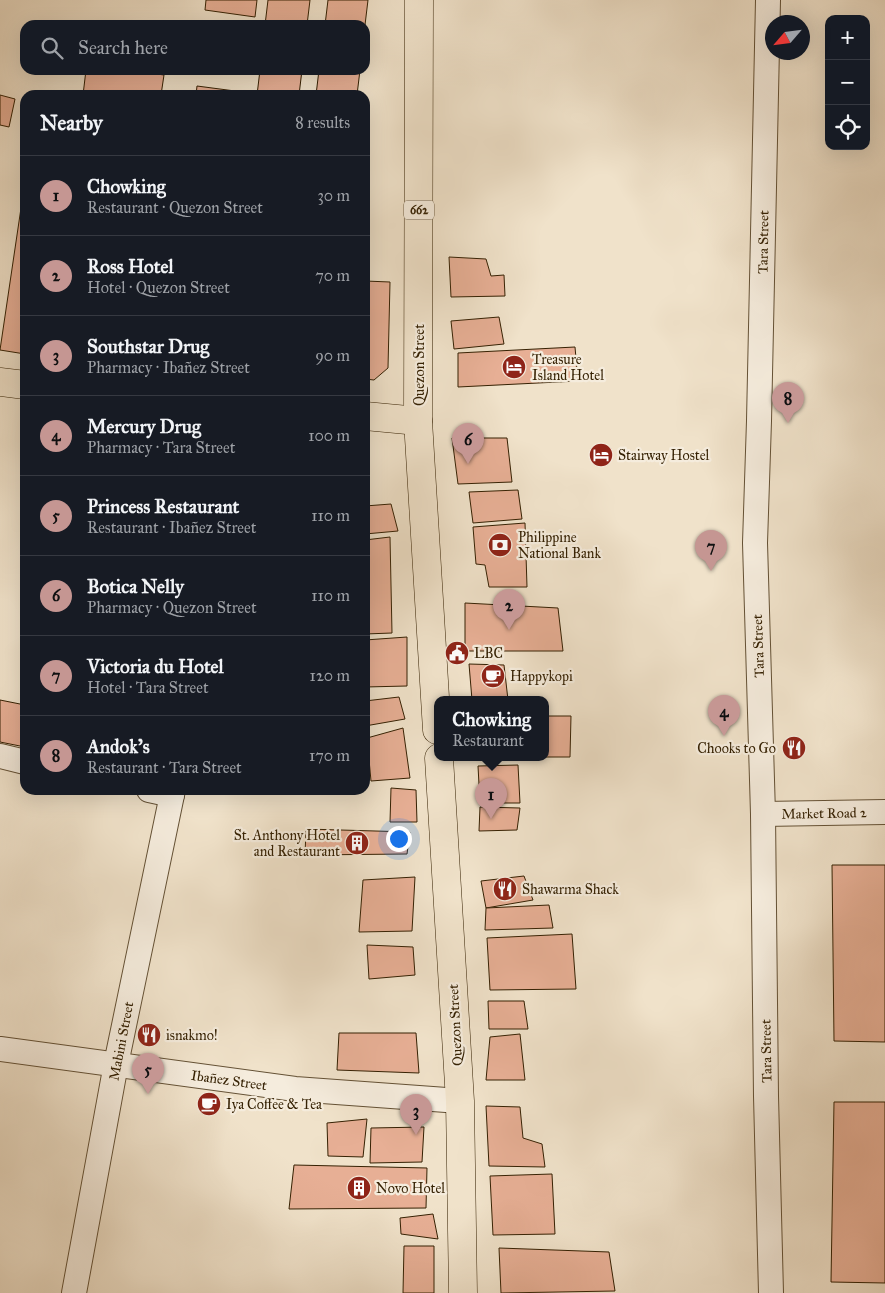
<!DOCTYPE html>
<meta charset="utf-8">
<style>
body{margin:0;font-family:"IM FELL Great Primer",serif;background:#242831;color:#f1f3f6}
.controls{position:absolute;right:15px;top:15px;display:grid;overflow:hidden;border-radius:10px;box-shadow:0 5px 20px #0002}
.controls button{width:45px;height:45px;display:grid;place-items:center;padding:0;border:0;border-bottom:1px solid #363941;background:#171b24;color:#f1f3f6;font:25px sans-serif}
.compass{position:absolute;left:765px;top:15px;width:45px;height:45px;border-radius:50%;background:#171b24;box-shadow:0 5px 20px #0002;rotate:242deg}
.you{position:absolute;left:398px;top:838px;width:18px;height:18px;margin:-12px;border:4px solid #fff;border-radius:50%;background:#1a73e8;box-shadow:0 0 0 8px #1a73e833}
.badge{display:grid;place-items:center;width:32px;height:32px;border-radius:50%;background:#c59692;color:#111;font-size:16px;font-weight:700}
.pin{position:absolute;translate:-50% -41px;filter:drop-shadow(0 1px 2px #0008)}
.pin::after{content:'';position:absolute;top:26px;width:18px;height:15px;background:inherit;clip-path:polygon(0 0,100% 0,50% 100%)}
.popup{position:absolute;left:434px;top:696px;width:115px;height:65px;box-sizing:border-box;display:grid;place-content:center;border-radius:10px;background:#171b24;filter:drop-shadow(0 1px 4px #0005);font-size:16px;white-space:nowrap;color:#9ea1a6}
.popup b{font-size:19px;color:#f1f3f6}
.popup::after{content:'';position:absolute;left:50%;top:100%;margin-left:-10px;border:10px solid transparent;border-top-color:#171b24}
.list{margin:0;padding:0;list-style:none}
h2{display:flex;justify-content:space-between;align-items:center;height:65px;margin:0;padding:0 20px;font-size:21px}
h2 small{font-size:16px;font-weight:400;color:#9ea1a6}
.list li{display:grid;grid-template-columns:32px 1fr auto;gap:15px;align-items:center;box-sizing:border-box;height:80px;padding:0 20px;border-top:1px solid #363941}
.list b{display:block;font-size:19px;white-space:nowrap}
.list p{margin:0;font-size:16px;white-space:nowrap;color:#9ea1a6}
.list em{font-size:16px;font-style:normal;color:#9ea1a6}
.icon{flex:none;width:28px;height:28px;fill:none;stroke:currentColor;stroke-width:2;stroke-linecap:round;stroke-linejoin:round}
.map{position:relative;flex:none;width:885px;height:1293px;overflow:hidden}
.search{position:absolute;background:#171b24;box-shadow:0 5px 20px #0002;left:20px;top:20px;width:350px;height:55px;display:flex;align-items:center;gap:12px;box-sizing:border-box;padding:0 18px;border-radius:15px;color:#9ea1a6;font-size:19px}
.panel{position:absolute;background:#171b24;box-shadow:0 5px 20px #0002;left:20px;top:90px;width:350px;height:705px;border-radius:15px}
.map>svg:first-child{display:block}
.building{fill:#e7af95;stroke:#352103}
.lines{fill:none;stroke-linecap:round;stroke-linejoin:round}
.minor-casing{stroke:#645135;stroke-width:26}
.major-casing{stroke:#352103;stroke-width:29}
.minor{stroke:#f5ecdd;stroke-width:24}
.major{stroke:#f0e2ca;stroke-width:28}
.labels{text-anchor:middle;stroke-width:4.5;stroke-linejoin:round;paint-order:stroke}
.shield{fill:#f5ecdd;stroke:#6f5e44;stroke-width:1}
.shield-label{font-size:12px;font-weight:bold;fill:#352103}
.street-label{font-size:14px;fill:#352103;stroke:#f5ecdd}
.poi-label{font-size:14px;fill:#352103;stroke:#f5ecdd;text-anchor:start}
</style>
<div class="map">
<svg width="885" height="1293" viewBox="0 0 885 1293">
<rect width="100%" height="100%" fill="#f0e2ca"/>
<filter id="stains"><feTurbulence type="fractalNoise" baseFrequency=".004" numOctaves="4"/><feColorMatrix values="0 0 0 0 .2 0 0 0 0 .09 0 0 0 0 .02 0 0 0 .5 -.17"/></filter>
<radialGradient id="worn" r=".72"><stop offset=".6" stop-color="#630" stop-opacity="0"/><stop offset="1" stop-color="#630" stop-opacity=".3"/></radialGradient>
<!-- building -->
<g class="building">
<polygon points="206,0 257,0 255,17 205,10"/>
<polygon points="268,0 310,0 307,25 265,25"/>
<polygon points="328,0 368,0 365,25 325,25"/>
<polygon points="86,70 129,70 164,75 161,95 83,95"/>
<polygon points="260,70 302,70 299,95 257,95"/>
<polygon points="319,70 360,70 357,95 316,95"/>
<polygon points="197,86 235,91 234,95 196,95"/>
<polygon points="0,95 15,99 9,127 0,125"/>
<polygon points="25,181 25,354 0,350"/>
<polygon points="449,257 486,259 491,276 504,275 505,296 451,297"/>
<polygon points="365,281 390,282 388,368 374,380 365,379"/>
<polygon points="499,317 504,344 454,349 451,321"/>
<polygon points="575,347 578,381 458,387 458,353"/>
<polygon points="452,438 507,438 512,482 458,484"/>
<polygon points="518,490 522,519 473,523 469,492"/>
<polygon points="391,504 398,531 365,534 365,506"/>
<polygon points="525,523 527,587 489,587 485,565 476,564 473,527"/>
<polygon points="390,537 392,633 365,634 365,540"/>
<polygon points="465,603 558,608 563,651 465,651"/>
<polygon points="407,637 407,686 365,687 365,640"/>
<polygon points="469,664 504,665 508,700 472,700"/>
<polygon points="399,697 405,719 365,726 365,701"/>
<polygon points="0,700 25,705 25,747 0,742"/>
<polygon points="545,716 571,716 570,757 545,757"/>
<polygon points="403,728 410,778 371,781 367,738"/>
<polygon points="518,765 520,803 480,803 478,766"/>
<polygon points="391,788 416,790 417,822 390,822"/>
<polygon points="480,807 520,808 517,830 479,831"/>
<polygon points="306,829 410,832 407,854 305,855"/>
<polygon points="832,865 885,865 885,1042 834,1041"/>
<polygon points="524,876 533,900 486,908 481,881"/>
<polygon points="415,877 412,931 359,932 363,880"/>
<polygon points="549,905 553,928 485,930 486,908"/>
<polygon points="572,934 576,989 490,990 487,938"/>
<polygon points="367,945 413,947 415,975 369,979"/>
<polygon points="488,1001 524,1001 528,1029 489,1029"/>
<polygon points="339,1033 416,1033 419,1073 337,1070"/>
<polygon points="520,1034 525,1080 486,1080 490,1037"/>
<polygon points="834,1102 885,1102 885,1283 831,1282"/>
<polygon points="486,1106 520,1107 523,1138 542,1144 545,1167 489,1166"/>
<polygon points="367,1119 363,1157 328,1156 327,1123"/>
<polygon points="424,1127 422,1162 370,1163 371,1128"/>
<polygon points="294,1165 427,1168 426,1208 289,1209"/>
<polygon points="552,1174 555,1234 493,1235 490,1176"/>
<polygon points="433,1214 438,1239 401,1234 400,1218"/>
<polygon points="404,1246 434,1246 434,1293 403,1293"/>
<polygon points="499,1248 609,1252 615,1291 501,1293"/>
</g>
<g class="lines">
<!-- minor casing -->
<g class="minor-casing">
<g id="minor">
<polyline points="768,0 759,421 755,543 763,814 766,1096 771,1293"/>
<polyline points="0,756 25,762"/>
<polyline points="149,790 172,795"/>
<polyline points="763,814 885,812"/>
<polyline points="0,1049 295,1089 460,1101"/>
<polyline points="74,1293 116,1064 173,790"/>
</g>
</g>
<!-- major casing -->
<g class="major-casing">
<g id="major">
<polyline points="419,0 418,421 437,730"/>
<polyline points="0,382 25,385"/>
<polyline points="365,416 418,421"/>
<polyline points="439,758 460,1101 463,1293"/>
</g>
</g>
<!-- minor -->
<use href="#minor" class="minor"/>
<!-- major -->
<use href="#major" class="major"/>
</g>
<!-- icons -->
<defs>
<g id="hotel-disc" transform="scale(1.25)"><circle r="9.5" fill="#8f2418" stroke="#f5ecdd"/><path d="M-6-4.5h1.5V1H6V5H4.5V3h-9V5H-6ZM-4 0a1.8 1.8 0 1 1 3.6 0ZM.5 0V-2.5h3Q6-2.5 6 0Z" fill="#fff"/></g>
<g id="bank-disc" transform="scale(1.25)"><circle r="9.5" fill="#8f2418" stroke="#f5ecdd"/><path d="M-6-4H6V4H-6ZM0-2.3a2.3 2.3 0 1 0 0 4.6a2.3 2.3 0 1 0 0-4.6Z" fill="#fff"/></g>
<g id="civic-disc" transform="scale(1.25)"><circle r="9.5" fill="#8f2418" stroke="#f5ecdd"/><path d="M-.6-6.5H3V-4.5H.6V-3L4-1V1h2V6H-6V1h2V-1L-.6-3ZM-1.2 2.5V6h2.4V2.5Z" fill="#fff"/></g>
<g id="cafe-disc" transform="scale(1.25)"><circle r="9.5" fill="#8f2418" stroke="#f5ecdd"/><path d="M-5.5-4.5H6V0H3Q3 3.5 0 3.5H-2.5Q-5.5 3.5-5.5 0ZM3-3.2v2h1.7v-2ZM-6 4.5H4V6H-6Z" fill="#fff"/></g>
<g id="restaurant-disc" transform="scale(1.25)"><circle r="9.5" fill="#8f2418" stroke="#f5ecdd"/><path d="M-5-6h1v4h1v-4h1v4h1v-4h1v5L-1.5 .5V6h-2V.5L-5-1ZM5-6V6H3V1.5H1.5Q1.5-4 5-6Z" fill="#fff"/></g>
<g id="building-disc" transform="scale(1.25)"><circle r="9.5" fill="#8f2418" stroke="#f5ecdd"/><path d="M-4-6H4V6H1V3H-1V6H-4ZM-2.5-4.3h1.7v1.8h-1.7ZM.8-4.3h1.7v1.8H.8ZM-2.5-1h1.7V.8h-1.7ZM.8-1h1.7V.8H.8Z" fill="#fff"/></g>
</defs>
<g fill-rule="evenodd">
<use href="#hotel-disc" x="514" y="367"/>
<use href="#hotel-disc" x="601" y="455"/>
<use href="#bank-disc" x="500" y="545"/>
<use href="#civic-disc" x="457" y="653"/>
<use href="#cafe-disc" x="493" y="676"/>
<use href="#restaurant-disc" x="794" y="748"/>
<use href="#building-disc" x="357" y="843"/>
<use href="#restaurant-disc" x="505" y="889"/>
<use href="#restaurant-disc" x="149" y="1035"/>
<use href="#cafe-disc" x="209" y="1104"/>
<use href="#building-disc" x="359" y="1188"/>
</g>
<g class="labels">
<!-- shield labels -->
<rect class="shield" x="404" y="200.5" width="30" height="19" rx="4"/>
<g class="shield-label">
<text x="419" y="214">662</text>
</g>
<!-- street labels -->
<g class="street-label">
<text transform="translate(763 242) rotate(-89)" y="5">Tara Street</text>
<text transform="translate(419 365) rotate(-90)" y="5">Quezon Street</text>
<text transform="translate(758 646) rotate(-92)" y="5">Tara Street</text>
<text transform="translate(824 813) rotate(-1)" y="5">Market Road 2</text>
<text transform="translate(455 1025) rotate(-93)" y="5">Quezon Street</text>
<text transform="translate(121 1041) rotate(-79)" y="5">Mabini Street</text>
<text transform="translate(766 1051) rotate(-91)" y="5">Tara Street</text>
<text transform="translate(229 1080) rotate(8)" y="5">Ibañez Street</text>
</g>
<!-- poi labels -->
<g class="poi-label">
<text x="532" y="364">Treasure<tspan x="532" dy="16">Island Hotel</tspan></text>
<text x="618" y="460">Stairway Hostel</text>
<text x="518" y="542">Philippine<tspan x="518" dy="16">National Bank</tspan></text>
<text x="474" y="658">LBC</text>
<text x="510" y="681">Happykopi</text>
<text x="776" y="753" text-anchor="end">Chooks to Go</text>
<text x="340" y="840" text-anchor="end">St. Anthony Hotel<tspan x="340" dy="16">and Restaurant</tspan></text>
<text x="522" y="894">Shawarma Shack</text>
<text x="166" y="1040">isnakmo!</text>
<text x="226" y="1109">Iya Coffee &amp; Tea</text>
<text x="376" y="1193">Novo Hotel</text>
</g>
</g>
<rect width="100%" height="100%" filter="url(#stains)"/>
<rect width="100%" height="100%" fill="url(#worn)"/>
</svg>
<div class="controls">
<button>+</button>
<button>−</button>
<button><svg class="icon" aria-label="locate" viewBox="0 0 24 24"><circle cx="12" cy="12" r="6"/><path d="M12 2v4M12 18v4M2 12h4M18 12h4"/></svg></button>
</div>
<svg class="compass" viewBox="-18 -18 36 36"><path d="M0-13l5 13h-10z" fill="#e53935"/><path d="M0 13l5-13h-10z" fill="#9ea1a6"/></svg>
<div class="you"></div>
<div class="pin badge" style="left:491px;top:819px">1</div>
<div class="popup"><b>Chowking</b>Restaurant</div>
<div class="pin badge" style="left:509px;top:630px">2</div>
<div class="pin badge" style="left:416px;top:1135px">3</div>
<div class="pin badge" style="left:724px;top:736px">4</div>
<div class="pin badge" style="left:148px;top:1094px">5</div>
<div class="pin badge" style="left:468px;top:464px">6</div>
<div class="pin badge" style="left:711px;top:571px">7</div>
<div class="pin badge" style="left:788px;top:423px">8</div>
<div class="search"><svg class="icon" aria-label="search" viewBox="0 0 24 24"><circle cx="10" cy="10" r="6"/><path d="M15 15l6 6"/></svg>Search here</div>
<section class="panel">
<h2>Nearby<small>8 results</small></h2>
<ul class="list">
<li><span class="badge">1</span><div><b>Chowking</b><p>Restaurant · Quezon Street</p></div><em>30 m</em></li>
<li><span class="badge">2</span><div><b>Ross Hotel</b><p>Hotel · Quezon Street</p></div><em>70 m</em></li>
<li><span class="badge">3</span><div><b>Southstar Drug</b><p>Pharmacy · Ibañez Street</p></div><em>90 m</em></li>
<li><span class="badge">4</span><div><b>Mercury Drug</b><p>Pharmacy · Tara Street</p></div><em>100 m</em></li>
<li><span class="badge">5</span><div><b>Princess Restaurant</b><p>Restaurant · Ibañez Street</p></div><em>110 m</em></li>
<li><span class="badge">6</span><div><b>Botica Nelly</b><p>Pharmacy · Quezon Street</p></div><em>110 m</em></li>
<li><span class="badge">7</span><div><b>Victoria du Hotel</b><p>Hotel · Tara Street</p></div><em>120 m</em></li>
<li><span class="badge">8</span><div><b>Andok's</b><p>Restaurant · Tara Street</p></div><em>170 m</em></li>
</ul>
</section>
</div>
